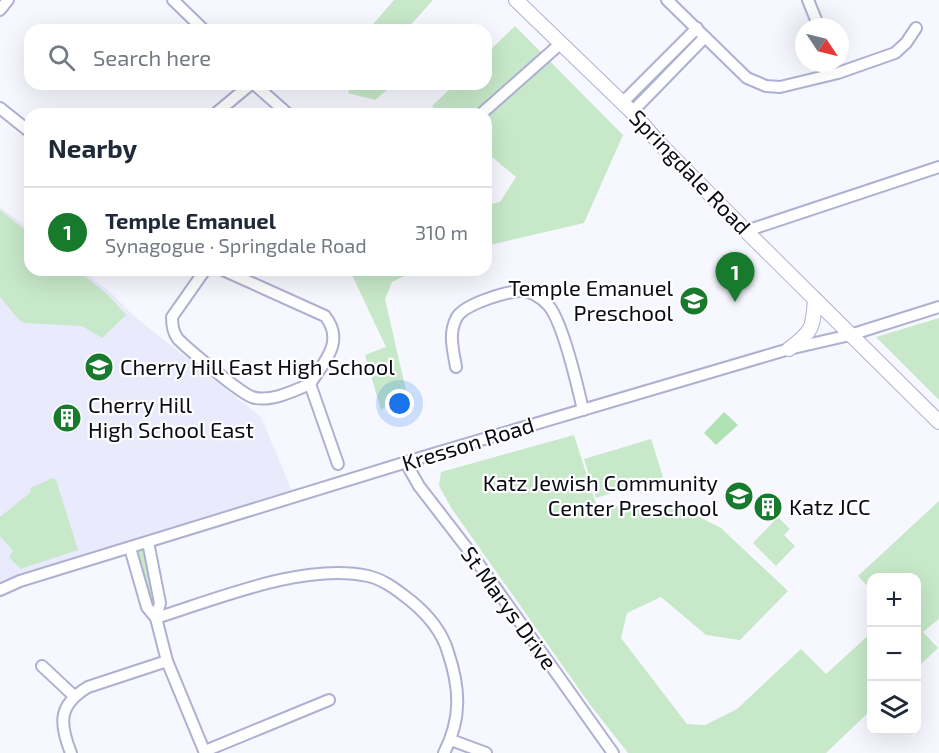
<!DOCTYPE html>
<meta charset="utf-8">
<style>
body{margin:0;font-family:"Exo 2",sans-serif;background:#f2f2f3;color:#1f2937}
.controls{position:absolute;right:18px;bottom:18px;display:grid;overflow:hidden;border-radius:12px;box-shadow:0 6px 24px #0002}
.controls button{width:54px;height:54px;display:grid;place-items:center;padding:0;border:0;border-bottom:2px solid #e0e1e3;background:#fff;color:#1f2937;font:30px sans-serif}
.compass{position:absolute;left:795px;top:18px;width:54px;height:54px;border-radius:50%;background:#fff;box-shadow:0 6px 24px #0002;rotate:125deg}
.you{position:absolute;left:400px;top:404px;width:21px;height:21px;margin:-15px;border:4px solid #fff;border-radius:50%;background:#1a73e8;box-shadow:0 0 0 9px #1a73e833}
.badge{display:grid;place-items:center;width:39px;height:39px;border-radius:50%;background:#177a2d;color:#fff;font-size:20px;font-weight:700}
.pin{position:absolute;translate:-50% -50px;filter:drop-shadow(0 2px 3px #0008)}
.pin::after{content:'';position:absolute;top:32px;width:21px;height:18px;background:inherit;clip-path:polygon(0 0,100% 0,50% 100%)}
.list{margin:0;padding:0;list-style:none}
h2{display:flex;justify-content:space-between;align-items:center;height:78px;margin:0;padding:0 24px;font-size:26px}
h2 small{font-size:20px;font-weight:400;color:#747a83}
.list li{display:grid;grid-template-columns:39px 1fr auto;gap:18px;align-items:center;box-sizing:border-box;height:90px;padding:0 24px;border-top:2px solid #e0e1e3}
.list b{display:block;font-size:22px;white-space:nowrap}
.list p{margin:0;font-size:20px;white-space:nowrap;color:#747a83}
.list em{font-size:20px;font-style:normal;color:#747a83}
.icon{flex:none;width:33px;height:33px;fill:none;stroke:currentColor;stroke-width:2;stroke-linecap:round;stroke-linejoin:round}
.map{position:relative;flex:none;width:939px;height:753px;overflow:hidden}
.search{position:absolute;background:#fff;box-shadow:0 6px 24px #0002;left:24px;top:24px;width:468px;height:66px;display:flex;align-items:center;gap:15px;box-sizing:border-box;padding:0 21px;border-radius:18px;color:#747a83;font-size:22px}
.panel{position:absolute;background:#fff;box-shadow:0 6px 24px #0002;left:24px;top:108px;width:468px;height:168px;border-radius:18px}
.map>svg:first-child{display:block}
.built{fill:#e9eafc}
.green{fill:#c7e8c9}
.water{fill:#b0e2b3}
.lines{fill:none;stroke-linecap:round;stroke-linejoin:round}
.minor-casing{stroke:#aeb0d2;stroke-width:14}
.major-casing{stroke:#aeb0d2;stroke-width:16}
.minor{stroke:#fff;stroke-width:10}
.major{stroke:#fff;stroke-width:14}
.labels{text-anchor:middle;stroke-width:4.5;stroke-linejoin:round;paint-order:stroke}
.street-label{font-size:22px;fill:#0a0a16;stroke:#fff}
.poi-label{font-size:22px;fill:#0a0a16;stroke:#fff;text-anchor:start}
</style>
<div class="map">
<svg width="939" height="753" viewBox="0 0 939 753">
<rect width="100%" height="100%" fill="#f7f8ff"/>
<!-- built -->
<polygon class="built" points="0,207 30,230 30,270 82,270 111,293 135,317 261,417 293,493 291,505 22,587 0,597"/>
<!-- green -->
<g class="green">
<polygon points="394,0 433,0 406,30 368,30"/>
<polygon points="515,26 623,135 584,223 486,246 486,205 500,202 516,177 486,152 486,114 441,114 432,106 455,84 486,84 486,54"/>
<polygon points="351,84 394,84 375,100 348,93"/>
<polygon points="0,210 30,234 30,270 77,270 108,295 126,315 102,338 82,326 24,323 19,320 0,297"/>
<polygon points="344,270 417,270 392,282 385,299 407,395 399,397 381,410 365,355 386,347 351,273"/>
<polygon points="939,318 939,400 876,337"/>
<polygon points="574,435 597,507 676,505 721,528 788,591 740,640 706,635 661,597 627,613 621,638 687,724 705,725 737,709 801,649 826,674 871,633 871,710 826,753 628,753 591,706 452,509 439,486 441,472"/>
<polygon points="651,439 663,477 596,498 584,459"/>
<polygon points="53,478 56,480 78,550 20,569 9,557 13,551 0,536 0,517 31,492 30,488"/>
<polygon points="939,501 939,619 923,632 938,648 917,668 916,578 872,578 871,590 858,576"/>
<polygon points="778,517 790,529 784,535 795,546 776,566 753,543"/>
<polygon points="148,542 160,603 156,618 130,548"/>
</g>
<!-- water -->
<polygon class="water" points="724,412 738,425 716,445 704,433"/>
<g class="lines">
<!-- minor casing -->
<g class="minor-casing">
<g id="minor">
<polyline points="173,0 204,30"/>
<polyline points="667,0 747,78 766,86 780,87 838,73 895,53 906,43 916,28"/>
<polyline points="808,0 819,27"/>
<polyline points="0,10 8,0"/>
<polyline points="254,84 288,114"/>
<polyline points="622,103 697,28"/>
<polyline points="0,108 30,132"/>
<polyline points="632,112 705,37"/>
<polyline points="215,114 251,84"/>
<polyline points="481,114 560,44"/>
<polyline points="746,231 939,167"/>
<path d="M205,270L172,317C172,325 173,333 178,339C188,349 240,393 252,397C269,403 294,391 310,384"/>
<path d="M223,270L325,316C345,341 325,361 310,384"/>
<path d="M456,367C453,349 448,333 457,317C465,304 505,292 520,291C530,290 542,298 548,305C562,320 578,388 583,410"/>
<polyline points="310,384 338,464"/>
<polyline points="406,463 419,486 473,556 613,753"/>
<polyline points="148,542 160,603 156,618"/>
<polyline points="130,548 147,607 156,618 167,661 205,753"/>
<polyline points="0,590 20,581 423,457 789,349 850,335 939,307"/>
<path d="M156,618C217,599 305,562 368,576C385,580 398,591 411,601C427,614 442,632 448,652C460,688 462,718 444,753"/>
<polyline points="42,666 74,696"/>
<polyline points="451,740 486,753"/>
<polyline points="205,751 329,700"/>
<path d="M71,753C59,723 58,705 88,687L167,661"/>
</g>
</g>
<!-- major casing -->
<g class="major-casing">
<g id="major">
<polyline points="516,0 632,112 660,144 746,231 939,422"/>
<path d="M789,349C813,331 813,328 815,299"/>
</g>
</g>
<!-- minor -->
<use href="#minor" class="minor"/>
<!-- major -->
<use href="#major" class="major"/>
</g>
<!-- icons -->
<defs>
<g id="school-disc" transform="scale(1.5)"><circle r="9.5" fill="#177a2d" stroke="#fff"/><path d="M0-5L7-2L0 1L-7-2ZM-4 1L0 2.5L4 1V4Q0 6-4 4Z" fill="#fff"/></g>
<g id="building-disc" transform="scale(1.5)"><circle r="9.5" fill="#177a2d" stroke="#fff"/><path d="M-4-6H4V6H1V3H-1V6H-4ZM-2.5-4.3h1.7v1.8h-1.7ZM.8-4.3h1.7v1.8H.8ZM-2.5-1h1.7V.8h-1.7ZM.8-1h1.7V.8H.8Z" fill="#fff"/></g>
</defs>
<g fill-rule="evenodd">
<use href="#school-disc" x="694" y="301"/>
<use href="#school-disc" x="99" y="367"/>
<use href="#building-disc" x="67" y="418"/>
<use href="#school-disc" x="739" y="496"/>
<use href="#building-disc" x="768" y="507"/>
</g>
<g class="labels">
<!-- street labels -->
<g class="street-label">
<text transform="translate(690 172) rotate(46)" y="8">Springdale Road</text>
<text transform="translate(468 444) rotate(-17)" y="8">Kresson Road</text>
<text transform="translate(509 608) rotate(54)" y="8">St Marys Drive</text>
</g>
<!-- poi labels -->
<g class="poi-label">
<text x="673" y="296" text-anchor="end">Temple Emanuel<tspan x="673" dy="25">Preschool</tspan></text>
<text x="120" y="375">Cherry Hill East High School</text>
<text x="88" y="413">Cherry Hill<tspan x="88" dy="25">High School East</tspan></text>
<text x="718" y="491" text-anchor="end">Katz Jewish Community<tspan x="718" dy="25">Center Preschool</tspan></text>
<text x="789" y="515">Katz JCC</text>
</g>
</g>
</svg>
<div class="controls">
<button>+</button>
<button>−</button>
<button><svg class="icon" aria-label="layers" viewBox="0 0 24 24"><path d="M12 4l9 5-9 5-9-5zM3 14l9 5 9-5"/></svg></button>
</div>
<svg class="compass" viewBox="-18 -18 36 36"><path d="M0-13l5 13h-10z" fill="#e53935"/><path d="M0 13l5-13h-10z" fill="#747a83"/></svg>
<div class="you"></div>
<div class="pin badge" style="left:735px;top:302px">1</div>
<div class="search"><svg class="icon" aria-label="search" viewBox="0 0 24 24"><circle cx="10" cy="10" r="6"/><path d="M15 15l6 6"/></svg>Search here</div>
<section class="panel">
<h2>Nearby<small></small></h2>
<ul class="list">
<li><span class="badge">1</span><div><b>Temple Emanuel</b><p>Synagogue · Springdale Road</p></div><em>310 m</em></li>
</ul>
</section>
</div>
